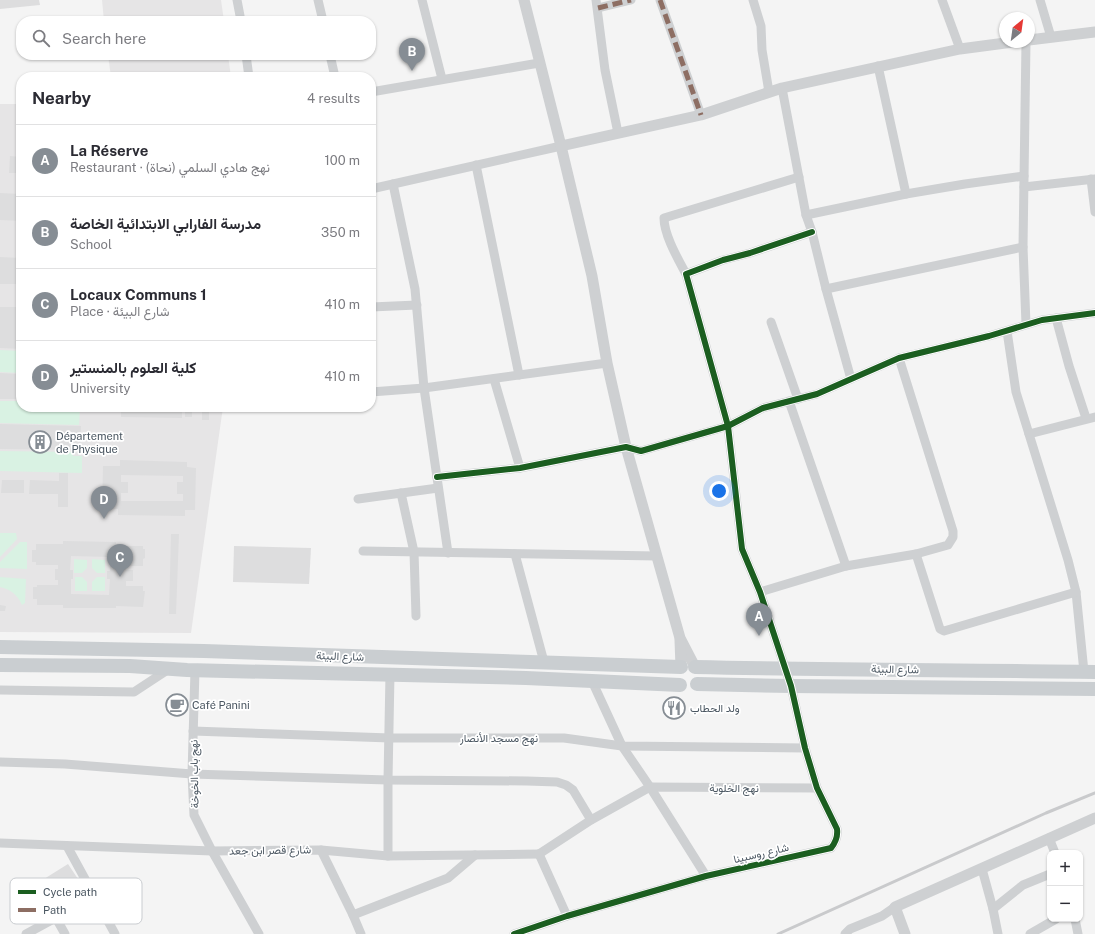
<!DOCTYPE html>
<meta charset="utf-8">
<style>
body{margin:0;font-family:"Public Sans",Vazirmatn,sans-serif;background:#f7f7f7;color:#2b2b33}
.controls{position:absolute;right:12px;bottom:12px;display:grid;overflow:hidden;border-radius:8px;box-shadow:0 1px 3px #0004}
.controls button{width:36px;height:36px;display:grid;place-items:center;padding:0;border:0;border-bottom:1px solid #e1e1e2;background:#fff;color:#2b2b33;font:20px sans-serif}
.compass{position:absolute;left:999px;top:12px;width:36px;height:36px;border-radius:50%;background:#fff;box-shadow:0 1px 3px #0004;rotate:29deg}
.you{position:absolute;left:719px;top:491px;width:14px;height:14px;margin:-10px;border:3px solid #fff;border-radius:50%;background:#1a73e8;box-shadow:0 0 0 6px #1a73e833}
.badge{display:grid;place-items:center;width:26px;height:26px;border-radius:50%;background:#868d94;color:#fff;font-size:13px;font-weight:700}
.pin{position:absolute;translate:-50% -33px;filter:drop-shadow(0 1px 2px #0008)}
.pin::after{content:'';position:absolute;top:21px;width:14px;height:12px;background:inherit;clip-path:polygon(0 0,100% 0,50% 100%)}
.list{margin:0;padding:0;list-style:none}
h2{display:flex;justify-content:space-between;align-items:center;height:52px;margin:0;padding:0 16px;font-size:17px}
h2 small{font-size:13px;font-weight:400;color:#7c7c81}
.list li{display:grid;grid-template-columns:26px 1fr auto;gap:12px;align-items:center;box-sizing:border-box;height:72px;padding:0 16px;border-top:1px solid #e1e1e2}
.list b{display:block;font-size:15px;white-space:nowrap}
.list p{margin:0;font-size:13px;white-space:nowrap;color:#7c7c81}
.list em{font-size:13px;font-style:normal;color:#7c7c81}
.icon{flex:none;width:22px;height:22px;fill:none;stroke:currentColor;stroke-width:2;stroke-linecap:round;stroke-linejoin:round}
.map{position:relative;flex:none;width:1095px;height:934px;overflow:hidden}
.search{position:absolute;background:#fff;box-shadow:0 1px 3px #0004;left:16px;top:16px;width:360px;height:44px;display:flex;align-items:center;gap:10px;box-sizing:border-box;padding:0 14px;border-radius:16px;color:#7c7c81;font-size:15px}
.panel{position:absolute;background:#fff;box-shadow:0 1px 3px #0004;left:16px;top:72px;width:360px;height:340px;border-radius:16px}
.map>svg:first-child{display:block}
.education{fill:#e6e5e6}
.green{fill:#d9f2e3}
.building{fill:#ddddde;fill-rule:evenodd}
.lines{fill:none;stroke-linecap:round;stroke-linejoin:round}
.minor{stroke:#ced0d2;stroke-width:9}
.tertiary{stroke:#ced0d2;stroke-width:11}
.primary{stroke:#caced1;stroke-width:14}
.rail{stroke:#c9cacc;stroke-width:3}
.quiet{stroke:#8d6e63;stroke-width:5;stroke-dasharray:10 5;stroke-linecap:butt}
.cycleway-casing{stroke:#fff;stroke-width:8}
.cycleway{stroke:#1b5e20;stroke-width:6}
.labels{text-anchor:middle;stroke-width:3.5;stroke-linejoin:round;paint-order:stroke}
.poi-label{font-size:11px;fill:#4a5661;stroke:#fff;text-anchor:start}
.street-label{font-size:11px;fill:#4a5661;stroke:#fff}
.key{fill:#fff;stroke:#c9ccd0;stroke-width:1}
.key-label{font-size:11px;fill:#4a5661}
</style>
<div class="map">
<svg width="1095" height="934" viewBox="0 0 1095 934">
<rect width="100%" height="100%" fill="#f4f4f4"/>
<!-- education -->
<g class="education">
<polygon points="102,0 221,0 224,21 104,21"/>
<polygon points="108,55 228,55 231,77 111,77"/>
<polygon points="0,104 21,104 21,407 223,407 191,633 0,632"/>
</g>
<!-- green -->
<g class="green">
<polygon points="0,350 21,351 21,373 0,372"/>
<polygon points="0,401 21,401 21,407 80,407 79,425 0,423"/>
<polygon points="0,451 73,452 73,456 82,456 82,473 0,471"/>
<polygon points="0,533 16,533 17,539 0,557"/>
<polygon points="20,542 27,542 27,569 0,568 0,562"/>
<polygon points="74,559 87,560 87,568 82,573 74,573"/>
<polygon points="92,559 105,560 105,573 97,573 92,568"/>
<path d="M0,577L26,579L25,603L22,605C18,595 10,589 0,587Z"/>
<polygon points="75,577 82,577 87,582 87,591 75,591"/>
<polygon points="97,577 105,577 105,591 92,591 92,582"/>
</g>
<!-- building -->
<g class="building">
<polygon points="0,0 39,0 40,5 0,9"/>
<polygon points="10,156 21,157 21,173 9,173"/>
<polygon points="0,193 21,194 21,221 0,220"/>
<polygon points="0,257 21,258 21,284 0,284"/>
<polygon points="0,307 21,307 21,349 0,348"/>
<polygon points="0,373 21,374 21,399 0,399"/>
<rect x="103" y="407" width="13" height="4"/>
<polygon points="121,407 182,407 182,418 121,417"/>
<rect x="185" y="407" width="7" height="10"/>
<rect x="202" y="407" width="7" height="13"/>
<polygon points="0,424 81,426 80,450 0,449"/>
<path d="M120,460L187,462V467L196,468L195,510H185V516L118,515V509H102L103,466H120ZM121,475L183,476V482H177V494H183V501H121V493H128V482H121Z"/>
<polygon points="59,473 68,473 68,507 58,507 58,494 29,494 30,480 59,481"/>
<polygon points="2,480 24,480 24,493 1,493"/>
<polygon points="171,534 179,534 176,614 169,614"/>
<path d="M63,541L116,542V546H143V549H145V558L143,559V566H126V570H133V581H126V586H143V591H145L143,607L116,606V608H63V605H37V599H33V587H37V585H58V580H55V569H58V565H36V562H32V550H36V544H63ZM71,556L110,557V571H107V579H110L109,595L71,594V579H73V570H70Z"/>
<polygon points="234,546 311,548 309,584 233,582"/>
<polygon points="0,605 6,606 5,611 0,611"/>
<polygon points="68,864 84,888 58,901 44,879"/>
</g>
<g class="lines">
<!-- minor -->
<g class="minor">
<polyline points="237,0 241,21"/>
<polyline points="318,0 323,21"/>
<polyline points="422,0 442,79"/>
<polyline points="596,0 605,70 618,133"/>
<polyline points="660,0 701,115"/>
<polyline points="753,0 761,26 762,50 769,92"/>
<polyline points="942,0 960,49"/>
<polyline points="1040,0 1051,37"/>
<polyline points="598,8 631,0"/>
<polyline points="1026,42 1023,247 1026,324"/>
<polyline points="246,55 249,77"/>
<polyline points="330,55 335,77"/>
<polyline points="878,66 906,194"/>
<polyline points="782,88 806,215 812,232 826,289 851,379"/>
<polyline points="371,92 539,63"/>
<polyline points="476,165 519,375"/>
<polyline points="1091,179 1095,212"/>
<polyline points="393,184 415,289 424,388 448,553"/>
<polyline points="1024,187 1095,179"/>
<polyline points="371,189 561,146"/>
<polyline points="806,215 906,194 965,184 1024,176"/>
<path d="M686,274C678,259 664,235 664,218L799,177"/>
<polyline points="826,289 1023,247"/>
<polyline points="371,307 417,305"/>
<polyline points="1056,318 1069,366 1086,418"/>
<polyline points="771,322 798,399"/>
<polyline points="1007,331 1016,392 1068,560 1076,592 1084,672"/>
<polyline points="494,379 520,468"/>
<polyline points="371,392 424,388 607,363"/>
<polyline points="789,401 846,566"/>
<polyline points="1029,434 1095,417"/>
<polyline points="437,477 520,468 626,447 641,451 728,426 763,408 817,394 899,358 989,336 1042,320 1095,313"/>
<polyline points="401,493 414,552 416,616"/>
<polyline points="358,499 438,488"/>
<polyline points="363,551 657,556"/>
<polyline points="515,554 544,662"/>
<polyline points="916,554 940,629 944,631 1076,592"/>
<polyline points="760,592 846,566 916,554 948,545 953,537 953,531 899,358"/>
<polyline points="195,670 192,774 194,815 212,851 259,934"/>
<polyline points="592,681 622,746 650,787 706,876"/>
<polyline points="0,690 134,692 169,669"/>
<polyline points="193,731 390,738 564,738 622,746 805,748"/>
<polyline points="0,762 65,764 192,774 388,780 527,781 557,782 566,785 573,790 591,820"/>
<polyline points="1049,838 1055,853"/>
<polyline points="0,843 212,851 321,850 388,856 539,854"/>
<polyline points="67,846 115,934"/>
<polyline points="321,850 353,915 361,934"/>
<polyline points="539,854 591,820 650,787 817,788"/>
<polyline points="539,854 567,916"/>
<polyline points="388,856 388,780 390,674"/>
<polyline points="982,869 993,909 998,934"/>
<polyline points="993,909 1023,885 1050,874"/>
<polyline points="353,915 448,878 475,855"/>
<polyline points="56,918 65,934"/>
<polyline points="1075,919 1078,934"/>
<polyline points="26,934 94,897"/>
<path d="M514,934L567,916L706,876L831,848C836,842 838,837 837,829L817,788L805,748L791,686L760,592L742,549L728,426L686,274L723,260L750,253L812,232"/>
<polyline points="845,934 850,929 882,916 895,907"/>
<polyline points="1030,934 1056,919"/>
</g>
<!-- tertiary -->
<g class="tertiary">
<polyline points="524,0 561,146 592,276 607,363 626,447 680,638 695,667"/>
<polyline points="1029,40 1095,32"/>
<polyline points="561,146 701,115 782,88 960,49 1013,42"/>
<polyline points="680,640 681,667"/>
<polyline points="905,934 895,907 1095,818"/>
</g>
<!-- primary -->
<g class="primary">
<polyline points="0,647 204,651 681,667"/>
<polyline points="0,665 130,666 187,670 526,678 680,685"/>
<path d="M695,667C828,670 962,670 1095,672"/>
<polyline points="697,684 791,686 1095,689"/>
</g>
<!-- rail -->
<polyline class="rail" points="778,934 1046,813 1095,793"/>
<!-- quiet -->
<g class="quiet">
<polyline points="660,0 701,115"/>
<polyline points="598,8 631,0"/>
</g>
<!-- cycleway casing -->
<g class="cycleway-casing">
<g id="cycleway">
<polyline points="437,477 520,468 626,447 641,451 728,426 763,408 817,394 899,358 989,336 1042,320 1095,313"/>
<path d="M514,934L567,916L706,876L831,848C836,842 838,837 837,829L817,788L805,748L791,686L760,592L742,549L728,426L686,274L723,260L750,253L812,232"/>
</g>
</g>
<!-- cycleway -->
<use href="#cycleway" class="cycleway"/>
</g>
<!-- icons -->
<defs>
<g id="building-ring" transform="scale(1.15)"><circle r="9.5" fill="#fff" stroke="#868d94" stroke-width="1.5"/><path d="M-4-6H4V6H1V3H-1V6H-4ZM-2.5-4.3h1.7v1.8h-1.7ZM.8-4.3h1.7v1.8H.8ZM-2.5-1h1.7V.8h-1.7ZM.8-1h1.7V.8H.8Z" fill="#868d94"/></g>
<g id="cafe-ring" transform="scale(1.15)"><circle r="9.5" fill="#fff" stroke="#868d94" stroke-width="1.5"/><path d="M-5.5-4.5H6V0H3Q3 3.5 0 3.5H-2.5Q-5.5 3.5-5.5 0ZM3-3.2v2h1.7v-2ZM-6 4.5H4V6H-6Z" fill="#868d94"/></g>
<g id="restaurant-ring" transform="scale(1.15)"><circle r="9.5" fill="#fff" stroke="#868d94" stroke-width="1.5"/><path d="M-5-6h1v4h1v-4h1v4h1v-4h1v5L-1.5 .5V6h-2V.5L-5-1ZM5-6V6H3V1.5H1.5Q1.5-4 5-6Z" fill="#868d94"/></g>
</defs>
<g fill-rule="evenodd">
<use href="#building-ring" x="40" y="442"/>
<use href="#cafe-ring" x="177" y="705"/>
<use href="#restaurant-ring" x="674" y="708"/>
</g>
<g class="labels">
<!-- poi labels -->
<g class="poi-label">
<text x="56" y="440">Département<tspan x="56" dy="13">de Physique</tspan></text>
<text x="192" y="709">Café Panini</text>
<text x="690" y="712">ولد الحطاب</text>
</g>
<!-- street labels -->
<g class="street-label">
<text transform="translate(340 656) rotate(2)" y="4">شارع البيئة</text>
<text transform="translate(895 669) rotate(1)" y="4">شارع البيئة</text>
<text x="499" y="742">نهج مسجد الأنصار</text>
<text transform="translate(194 774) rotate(-91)" y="4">نهج باب الخوخة</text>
<text x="734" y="792">نهج الخلوية</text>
<text transform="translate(270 850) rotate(-1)" y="4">شارع قصر ابن جعد</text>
<text transform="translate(761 853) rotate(-13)" y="4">شارع روسبينا</text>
</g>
</g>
<!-- legend -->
<rect x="10" y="878" width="132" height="46" rx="6" class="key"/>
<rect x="18" y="890" width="18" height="4" fill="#1b5e20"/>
<rect x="18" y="908" width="18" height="4" fill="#8d6e63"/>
<g class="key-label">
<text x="43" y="896">Cycle path</text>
<text x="43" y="914">Path</text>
</g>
</svg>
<div class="controls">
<button>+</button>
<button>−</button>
</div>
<svg class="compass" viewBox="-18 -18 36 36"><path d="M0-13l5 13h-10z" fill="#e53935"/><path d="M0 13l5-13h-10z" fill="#7c7c81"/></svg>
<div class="you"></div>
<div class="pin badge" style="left:759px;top:636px">A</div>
<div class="pin badge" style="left:412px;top:71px">B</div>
<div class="pin badge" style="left:120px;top:577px">C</div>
<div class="pin badge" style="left:104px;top:519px">D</div>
<div class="search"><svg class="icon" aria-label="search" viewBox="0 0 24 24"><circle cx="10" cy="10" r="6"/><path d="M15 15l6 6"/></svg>Search here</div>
<section class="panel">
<h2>Nearby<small>4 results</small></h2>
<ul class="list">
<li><span class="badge">A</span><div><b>La Réserve</b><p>Restaurant · نهج هادي السلمي (نحاة)</p></div><em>100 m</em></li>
<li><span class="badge">B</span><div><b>مدرسة الفارابي الابتدائية الخاصة</b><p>School</p></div><em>350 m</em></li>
<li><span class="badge">C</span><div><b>Locaux Communs 1</b><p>Place · شارع البيئة</p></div><em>410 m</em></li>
<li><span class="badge">D</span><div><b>كلية العلوم بالمنستير</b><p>University</p></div><em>410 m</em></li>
</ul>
</section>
</div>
